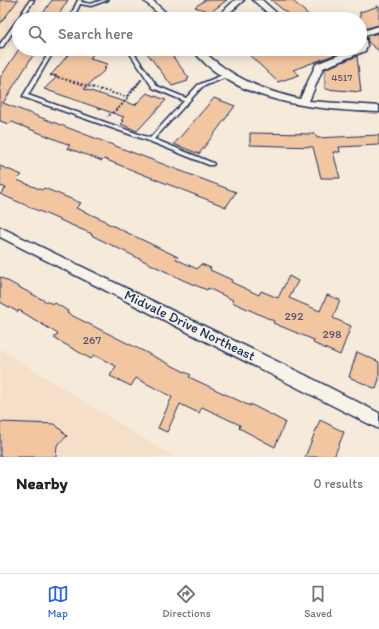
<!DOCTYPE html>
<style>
body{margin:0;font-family:Itim,sans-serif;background:#f2f2f2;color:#202124}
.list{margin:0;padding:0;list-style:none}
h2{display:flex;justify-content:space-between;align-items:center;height:52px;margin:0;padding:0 16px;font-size:17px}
h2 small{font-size:13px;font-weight:400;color:#757577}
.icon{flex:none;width:22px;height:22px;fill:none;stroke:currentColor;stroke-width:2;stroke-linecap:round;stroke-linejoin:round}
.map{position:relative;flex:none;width:379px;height:457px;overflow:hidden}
.search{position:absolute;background:#fff;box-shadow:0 2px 10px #0003;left:12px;right:12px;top:12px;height:44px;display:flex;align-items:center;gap:10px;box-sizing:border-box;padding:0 14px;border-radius:22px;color:#757577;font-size:15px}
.sheet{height:116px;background:#fff}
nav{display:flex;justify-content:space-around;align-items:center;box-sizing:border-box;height:56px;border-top:1px solid #e0e0e0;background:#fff;font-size:11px;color:#757577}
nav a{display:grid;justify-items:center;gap:2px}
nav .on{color:#2563eb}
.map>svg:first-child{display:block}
.built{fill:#f5dfc9}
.building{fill:#f3c6a2;stroke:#1b2f5e}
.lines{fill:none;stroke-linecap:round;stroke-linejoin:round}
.service-casing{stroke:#1b2f5e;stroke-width:3}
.minor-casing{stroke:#1b2f5e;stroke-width:3}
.path{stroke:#1b2f5e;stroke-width:2;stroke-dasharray:2 2;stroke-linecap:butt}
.service{fill:#f7f3e8;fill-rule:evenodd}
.minor{fill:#f7f3e8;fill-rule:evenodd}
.labels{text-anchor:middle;stroke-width:3;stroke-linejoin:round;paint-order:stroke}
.far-number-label{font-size:10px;fill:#51556f}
.number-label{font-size:12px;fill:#51556f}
.street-label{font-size:14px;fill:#1b2f5e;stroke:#f7f3e8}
</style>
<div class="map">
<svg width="379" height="457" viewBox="0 0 379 457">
<rect width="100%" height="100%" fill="#f6eada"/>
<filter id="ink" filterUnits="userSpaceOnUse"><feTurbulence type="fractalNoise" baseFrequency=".025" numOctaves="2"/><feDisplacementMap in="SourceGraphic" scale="8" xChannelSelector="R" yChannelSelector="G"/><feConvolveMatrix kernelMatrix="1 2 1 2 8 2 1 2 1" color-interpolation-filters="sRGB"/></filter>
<g filter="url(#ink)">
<!-- built -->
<g class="built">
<polygon points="0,0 44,0 30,19 19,19 19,34 0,60"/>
<polygon points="0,349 48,379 173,457 0,457"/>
</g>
<!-- building -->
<g class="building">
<polygon points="0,0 18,0 0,24"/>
<polygon points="52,0 68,0 56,19 39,19"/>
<polygon points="205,0 227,0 211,12 195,7"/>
<polygon points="271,0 292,0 313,19 294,19"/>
<polygon points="379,6 379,25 360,30 360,12"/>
<polygon points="379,33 379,51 368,42 367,36"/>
<polygon points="19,49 37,49 3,103 236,192 226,207 104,159 102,161 92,157 67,148 70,145 12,122 9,124 0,121 0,78"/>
<polygon points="73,49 90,49 89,53 93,54 90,59 108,64 104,68 106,69 84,89 135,105 147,93 166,100 137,131 121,124 124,121 121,120 124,117 44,89 58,76 51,75"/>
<polygon points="144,49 167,49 189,78 187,79 188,81 172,86"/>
<polygon points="243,49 350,49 293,70 299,75 278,82"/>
<polygon points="357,56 361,92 325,89 325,69"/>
<polygon points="214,98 235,106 199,154 174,144"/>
<polygon points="250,133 315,134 317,138 379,135 379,145 339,147 340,152 333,152 340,178 321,178 313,147 250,145"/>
<polygon points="0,166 22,175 17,180 42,190 44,188 81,203 76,208 106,221 105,222 178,257 176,259 197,269 201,264 211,268 210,270 232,280 231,282 259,295 261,291 278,298 289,276 298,281 289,298 320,311 327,295 340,300 333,318 351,326 340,355 313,343 314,340 273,323 274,321 232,302 233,300 208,288 207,290 185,281 91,235 92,234 0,194 6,188 0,186"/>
<polygon points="0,277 47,302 54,304 55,303 68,311 67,313 191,375 189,377 250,406 250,404 285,422 275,447 239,428 240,425 202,407 199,413 180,404 167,432 158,428 172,397 136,378 131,386 110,376 116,366 94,355 91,359 54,338 58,334 19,310 18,312 0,302"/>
<polygon points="357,352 379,362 379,379 376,389 349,377"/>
<polygon points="320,420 344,432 334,457 305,457"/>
<polygon points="0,422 55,424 67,436 57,445 56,457 0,457"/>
</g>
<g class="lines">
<!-- service casing -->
<g class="service-casing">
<g id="service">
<polygon points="30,0 34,0 22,19 19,19 19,23 2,48 0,48 0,44 18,19"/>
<polygon points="78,0 82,0 81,2 91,4 102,0 108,0 91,6 80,4 73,19 69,19"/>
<polygon points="51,49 55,49 28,95 150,138 184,101 153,88 127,49 131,49 157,86 186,98 198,85 225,74 229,74 229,76 202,87 154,139 213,163 214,164 213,165 209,165 149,141 23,97 23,96"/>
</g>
</g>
<!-- minor casing -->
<g class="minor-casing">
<g id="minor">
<polygon points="143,0 152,0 173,19 164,19"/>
<polygon points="235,0 244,0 228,14 232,19 224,19 220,14"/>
<polygon points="253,0 262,0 281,17 279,19 267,19 271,16"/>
<path d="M379,26V31L365,35L367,46L365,51L323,68L309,101L379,106V112C316,110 234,103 192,49H201C231,77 260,90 300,99L316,64L354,49H360V32Z"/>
<polygon points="0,227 305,375 379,413 379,429 0,237"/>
</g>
</g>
<!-- path -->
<polyline class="path" points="50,75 126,97 141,80 121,106 107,117"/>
<!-- service -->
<use href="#service" class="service"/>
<!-- minor -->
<use href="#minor" class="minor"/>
</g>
</g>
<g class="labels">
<!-- far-number labels -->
<g class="far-number-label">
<text x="342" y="81">4517</text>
</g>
<!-- number labels -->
<g class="number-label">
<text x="294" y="320">292</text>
<text x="332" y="338">298</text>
<text x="92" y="344">267</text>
</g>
<!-- street labels -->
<g class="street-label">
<text transform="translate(190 325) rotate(26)" y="5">Midvale Drive Northeast</text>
</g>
</g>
</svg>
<div class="search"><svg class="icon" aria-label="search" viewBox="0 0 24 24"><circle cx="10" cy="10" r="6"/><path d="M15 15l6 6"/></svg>Search here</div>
</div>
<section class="sheet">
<h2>Nearby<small>0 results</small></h2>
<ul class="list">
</ul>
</section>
<nav>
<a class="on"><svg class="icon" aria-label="map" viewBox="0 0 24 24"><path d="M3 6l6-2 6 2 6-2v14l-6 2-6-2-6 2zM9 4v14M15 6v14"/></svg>Map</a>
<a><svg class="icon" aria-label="directions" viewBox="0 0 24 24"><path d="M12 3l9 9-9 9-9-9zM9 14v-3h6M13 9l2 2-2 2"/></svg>Directions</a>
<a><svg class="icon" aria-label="saved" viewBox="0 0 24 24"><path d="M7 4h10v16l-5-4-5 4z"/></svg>Saved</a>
</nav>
